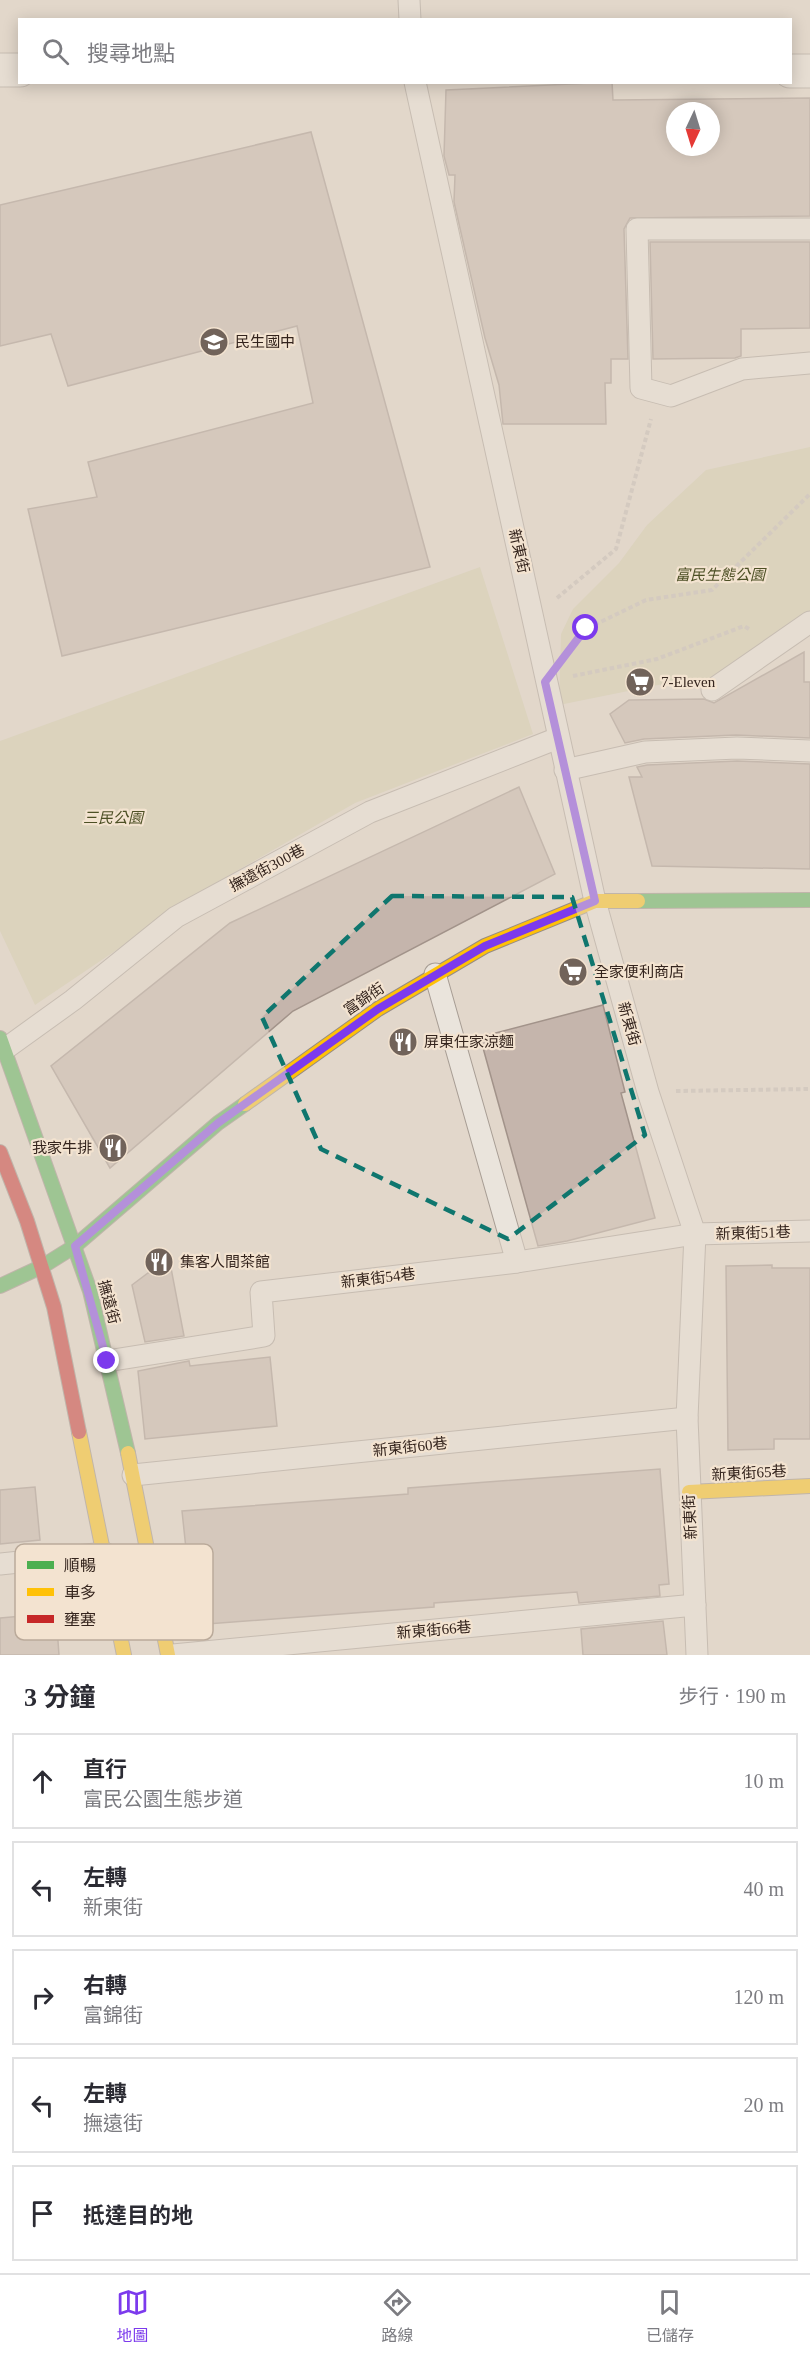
<!DOCTYPE html>
<html lang="zh-TW">
<meta charset="utf-8">
<style>
body{margin:0;font-family:"Times New Roman","Noto Sans TC",serif;background:#f7f7f7;color:#2b2b33}
.compass{position:absolute;left:666px;top:102px;width:54px;height:54px;border-radius:50%;background:#fff;box-shadow:0 3px 15px #0003;rotate:184deg}
.stop{position:absolute;width:18px;height:18px;margin:-14px;border:4px solid #7c3aed;border-radius:50%;background:#fff}
.stop.end{background:#7c3aed;border-color:#fff;box-shadow:0 2px 6px #0008}
.list{margin:0;padding:0;list-style:none}
h2{display:flex;justify-content:space-between;align-items:center;height:78px;margin:0;padding:0 24px;font-size:26px}
h2 small{font-size:20px;font-weight:400;color:#7c7c81}
.list li{display:grid;grid-template-columns:39px 1fr auto;gap:18px;align-items:center;box-sizing:border-box;height:96px;margin:0 12px 12px;padding:0 12px;border:2px solid #e1e1e2;border-radius:0px}
.list b{display:block;font-size:22px;white-space:nowrap}
.list p{margin:0;font-size:20px;white-space:nowrap;color:#7c7c81}
.list em{font-size:20px;font-style:normal;color:#7c7c81}
.icon{flex:none;width:33px;height:33px;fill:none;stroke:currentColor;stroke-width:2;stroke-linecap:round;stroke-linejoin:round}
.map{position:relative;flex:none;width:810px;height:1655px;overflow:hidden}
.search{position:absolute;background:#fff;box-shadow:0 3px 15px #0003;left:18px;right:18px;top:18px;height:66px;display:flex;align-items:center;gap:15px;box-sizing:border-box;padding:0 21px;border-radius:0px;color:#7c7c81;font-size:22px}
.sheet{height:618px;background:#fff}
nav{display:flex;justify-content:space-around;align-items:center;box-sizing:border-box;height:84px;border-top:2px solid #e1e1e2;background:#fff;font-size:16px;color:#7c7c81}
nav a{display:grid;justify-items:center;gap:3px}
nav .on{color:#7c3aed}
.map>svg:first-child{display:block}
.green{fill:#d4ceae}
.building{fill:#c5b5ac;stroke:#a2938a;stroke-width:1.5;fill-rule:evenodd}
.lines{fill:none;stroke-linecap:round;stroke-linejoin:round}
.lane-casing{stroke:#a79d94;stroke-width:23}
.street-casing{stroke:#a79d94;stroke-width:35}
.fast-casing{stroke:#978c84;stroke-width:16}
.slow-casing{stroke:#978c84;stroke-width:16}
.jam-casing{stroke:#978c84;stroke-width:16}
.path{stroke:#c3bab3;stroke-width:4;stroke-dasharray:4.5 3;stroke-linecap:butt}
.lane{stroke:#eae4dc;stroke-width:21}
.street{stroke:#eae4dc;stroke-width:33}
.fast{stroke:#4caf50;stroke-width:14}
.slow{stroke:#ffc107;stroke-width:14}
.jam{stroke:#c62828;stroke-width:14}
.route{stroke:#7c3aed;stroke-width:8}
.marked{fill:none;stroke:#0f766e;stroke-width:4.5;stroke-dasharray:12 8;stroke-linejoin:round}
.labels{text-anchor:middle;stroke-width:4.5;stroke-linejoin:round;paint-order:stroke}
.poi-label{font-size:15px;fill:#34241d;stroke:#f3e3d0;text-anchor:start}
.street-label{font-size:15px;fill:#34241d;stroke:#f3e3d0}
.park-label{font-size:15px;font-style:italic;fill:#4d5025;stroke:#f3e3d0}
.key{fill:#f3e3d0;stroke:#baaa9a;stroke-width:1.5}
.key-label{font-size:16px;fill:#34241d}
</style>
<div class="map">
<svg width="810" height="1655" viewBox="0 0 810 1655">
<rect width="100%" height="100%" fill="#e2d7cb"/>
<!-- green -->
<g class="green">
<polygon points="810,447 810,614 731,676 658,685 559,705 561,634 573,609 619,563 647,525 706,470"/>
<polygon points="480,567 533,734 355,803 219,881 35,1005 0,931 0,741"/>
</g>
<!-- building -->
<g class="building">
<path d="M612,82L613,100L810,98V216L630,218L624,229L628,359H611V383H605L606,424H503L499,385L485,338L454,202L455,175H449L444,156L446,90ZM675,111H711V147H675Z"/>
<polygon points="311,132 430,567 62,656 28,509 97,497 88,462 313,403 297,326 68,386 51,334 0,346 0,205"/>
<polygon points="650,242 810,242 810,328 741,329 741,356 735,358 653,359"/>
<polygon points="804,652 804,682 810,682 810,738 736,735 644,739 625,743 610,714 629,700 704,699 714,703"/>
<polygon points="737,761 810,764 810,869 652,866 629,777 642,777 637,767 647,765"/>
<polygon points="519,787 555,874 293,1011 110,1168 51,1066 230,923"/>
<polygon points="603,1005 625,1092 621,1093 655,1218 567,1241 538,1246 480,1037"/>
<polygon points="772,1265 772,1268 810,1268 810,1439 774,1439 774,1449 728,1450 726,1266"/>
<polygon points="171,1268 184,1336 145,1342 132,1285 148,1273"/>
<polygon points="270,1357 277,1426 145,1439 138,1371 189,1361 190,1366"/>
<polygon points="660,1469 669,1584 659,1585 660,1596 579,1603 577,1592 434,1603 434,1607 194,1625 182,1511 408,1494 408,1488"/>
<polygon points="35,1487 40,1540 0,1544 0,1490"/>
<polygon points="56,1613 59,1655 0,1655 0,1618"/>
<polygon points="663,1621 667,1655 583,1655 581,1629"/>
</g>
<g class="lines">
<!-- lane casing -->
<g class="lane-casing">
<g id="lane">
<polyline points="409,0 410,20"/>
<polyline points="415,82 595,901 648,1092 695,1234 687,1418 697,1655"/>
<polyline points="810,229 637,229 641,388 671,396 742,369 810,363"/>
<polyline points="712,690 810,622"/>
<polyline points="565,770 645,752 737,748 810,751"/>
<polyline points="435,974 517,1262"/>
<polyline points="5,1049 73,1000 176,917 370,812 558,738"/>
<polyline points="107,1361 264,1336 261,1292 517,1262 695,1234 810,1231"/>
<polyline points="133,1475 687,1418"/>
<polyline points="0,1564 105,1553"/>
<polyline points="173,1655 695,1605"/>
</g>
</g>
<!-- street casing -->
<g class="street-casing">
<g id="street">
<polyline points="0,70 20,70"/>
<polyline points="790,71 810,71"/>
</g>
</g>
<!-- fast casing -->
<g class="fast-casing">
<g id="fast">
<polyline points="638,901 810,900"/>
<polyline points="0,1038 90,1291 128,1453"/>
<polyline points="0,1286 43,1266 75,1246 218,1123 245,1104"/>
</g>
</g>
<!-- slow casing -->
<g class="slow-casing">
<g id="slow">
<polyline points="245,1104 378,1009 485,946 595,901 638,901"/>
<polyline points="79,1432 124,1655"/>
<polyline points="128,1453 168,1655"/>
<polyline points="689,1492 810,1486"/>
</g>
</g>
<!-- jam casing -->
<g class="jam-casing">
<polyline id="jam" points="0,1152 27,1221 54,1307 79,1432"/>
</g>
<!-- path -->
<g class="path">
<polyline points="557,598 616,549 651,419"/>
<polyline points="569,651 586,629 646,600 712,590 810,494"/>
<polyline points="573,676 657,659 744,626 749,629"/>
<polyline points="676,1091 810,1089"/>
</g>
<!-- lane -->
<use href="#lane" class="lane"/>
<!-- street -->
<use href="#street" class="street"/>
<!-- fast -->
<use href="#fast" class="fast"/>
<!-- slow -->
<use href="#slow" class="slow"/>
<!-- jam -->
<use href="#jam" class="jam"/>
</g>
<g class="lines">
<!-- route -->
<polyline class="route" points="107,1361 75,1246 218,1123 378,1009 485,946 595,901 545,682 586,628"/>
</g>
<!-- marked area -->
<path d="M0 0H810V1655H0ZM392,896L572,897L645,1135L508,1239L321,1149L262,1017Z" fill="#e2d7cb" fill-opacity=".55" fill-rule="evenodd"/>
<path class="marked" d="M392,896L572,897L645,1135L508,1239L321,1149L262,1017Z"/>
<!-- icons -->
<defs>
<g id="school-disc" transform="scale(1.5)"><circle r="9.5" fill="#71635a" stroke="#f3e3d0"/><path d="M0-5L7-2L0 1L-7-2ZM-4 1L0 2.5L4 1V4Q0 6-4 4Z" fill="#fff"/></g>
<g id="supermarket-disc" transform="scale(1.5)"><circle r="9.5" fill="#71635a" stroke="#f3e3d0"/><path d="M-6-5.5h2.5l.6 2H6L4.5 2H-2.5L-4.4-4H-6ZM-1.5 3.2a1.3 1.3 0 1 0 .1 0ZM3 3.2a1.3 1.3 0 1 0 .1 0Z" fill="#fff"/></g>
<g id="restaurant-disc" transform="scale(1.5)"><circle r="9.5" fill="#71635a" stroke="#f3e3d0"/><path d="M-5-6h1v4h1v-4h1v4h1v-4h1v5L-1.5 .5V6h-2V.5L-5-1ZM5-6V6H3V1.5H1.5Q1.5-4 5-6Z" fill="#fff"/></g>
</defs>
<g fill-rule="evenodd">
<use href="#school-disc" x="214" y="342"/>
<use href="#supermarket-disc" x="640" y="682"/>
<use href="#supermarket-disc" x="573" y="972"/>
<use href="#restaurant-disc" x="403" y="1042"/>
<use href="#restaurant-disc" x="113" y="1148"/>
<use href="#restaurant-disc" x="159" y="1262"/>
</g>
<g class="labels">
<!-- poi labels -->
<g class="poi-label">
<text x="235" y="347">民生國中</text>
<text x="661" y="687">7-Eleven</text>
<text x="594" y="977">全家便利商店</text>
<text x="424" y="1047">屏東任家涼麵</text>
<text x="92" y="1153" text-anchor="end">我家牛排</text>
<text x="180" y="1267">集客人間茶館</text>
</g>
<!-- street labels -->
<g class="street-label">
<text transform="translate(519 551) rotate(77)" y="5">新東街</text>
<text transform="translate(267 868) rotate(-28)" y="5">撫遠街300巷</text>
<text transform="translate(364 999) rotate(-34)" y="5">富錦街</text>
<text transform="translate(629 1024) rotate(74)" y="5">新東街</text>
<text transform="translate(753 1233) rotate(-2)" y="5">新東街51巷</text>
<text transform="translate(378 1278) rotate(-7)" y="5">新東街54巷</text>
<text transform="translate(109 1302) rotate(75)" y="5">撫遠街</text>
<text transform="translate(410 1447) rotate(-6)" y="5">新東街60巷</text>
<text transform="translate(749 1473) rotate(-3)" y="5">新東街65巷</text>
<text transform="translate(690 1517) rotate(-93)" y="5">新東街</text>
<text transform="translate(434 1630) rotate(-5)" y="5">新東街66巷</text>
</g>
<!-- park labels -->
<g class="park-label">
<text x="720" y="580">富民生態公園</text>
<text x="113" y="823">三民公園</text>
</g>
</g>
<!-- legend -->
<rect x="15" y="1544" width="198" height="96" rx="9" class="key"/>
<rect x="27" y="1561" width="27" height="8" fill="#4caf50"/>
<rect x="27" y="1588" width="27" height="8" fill="#ffc107"/>
<rect x="27" y="1615" width="27" height="8" fill="#c62828"/>
<g class="key-label">
<text x="64" y="1571">順暢</text>
<text x="64" y="1598">車多</text>
<text x="64" y="1625">壅塞</text>
</g>
</svg>
<svg class="compass" viewBox="-18 -18 36 36"><path d="M0-13l5 13h-10z" fill="#e53935"/><path d="M0 13l5-13h-10z" fill="#7c7c81"/></svg>
<div class="stop" style="left:586px;top:628px"></div>
<div class="stop end" style="left:107px;top:1361px"></div>
<div class="search"><svg class="icon" aria-label="search" viewBox="0 0 24 24"><circle cx="10" cy="10" r="6"/><path d="M15 15l6 6"/></svg>搜尋地點</div>
</div>
<section class="sheet">
<h2>3 分鐘<small>步行 · 190 m</small></h2>
<ul class="list">
<li><svg class="icon" aria-label="ahead" viewBox="0 0 24 24"><path d="M12 20V5M6 11l6-6 6 6"/></svg><div><b>直行</b><p>富民公園生態步道</p></div><em>10 m</em></li>
<li><svg class="icon" aria-label="left" viewBox="0 0 24 24"><path d="M17 20v-9H6M10 6l-5 5 5 5"/></svg><div><b>左轉</b><p>新東街</p></div><em>40 m</em></li>
<li><svg class="icon" aria-label="right" viewBox="0 0 24 24"><path d="M7 20v-9h11M14 6l5 5-5 5"/></svg><div><b>右轉</b><p>富錦街</p></div><em>120 m</em></li>
<li><svg class="icon" aria-label="left" viewBox="0 0 24 24"><path d="M17 20v-9H6M10 6l-5 5 5 5"/></svg><div><b>左轉</b><p>撫遠街</p></div><em>20 m</em></li>
<li><svg class="icon" aria-label="arrive" viewBox="0 0 24 24"><path d="M6 21V4h12l-3 4 3 4H6"/></svg><div><b>抵達目的地</b></div></li>
</ul>
</section>
<nav>
<a class="on"><svg class="icon" aria-label="map" viewBox="0 0 24 24"><path d="M3 6l6-2 6 2 6-2v14l-6 2-6-2-6 2zM9 4v14M15 6v14"/></svg>地圖</a>
<a><svg class="icon" aria-label="directions" viewBox="0 0 24 24"><path d="M12 3l9 9-9 9-9-9zM9 14v-3h6M13 9l2 2-2 2"/></svg>路線</a>
<a><svg class="icon" aria-label="saved" viewBox="0 0 24 24"><path d="M7 4h10v16l-5-4-5 4z"/></svg>已儲存</a>
</nav>
